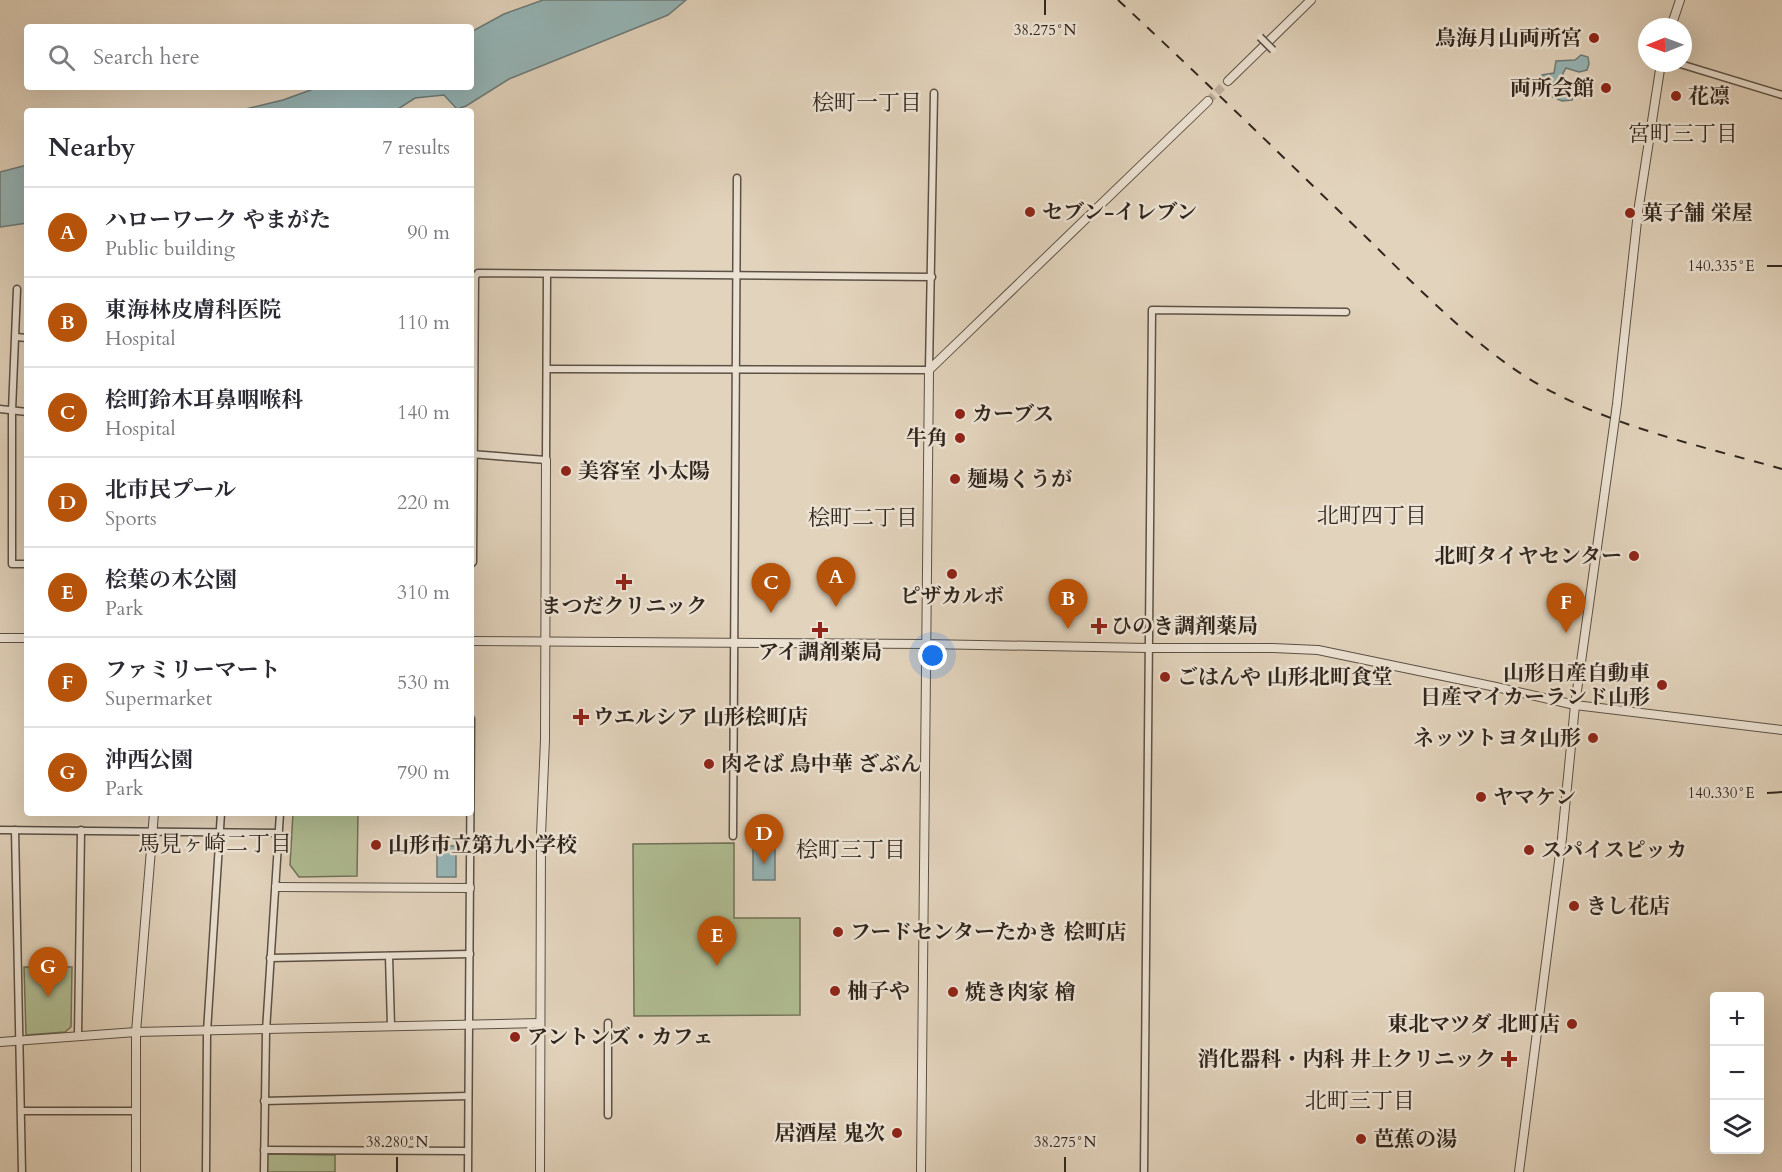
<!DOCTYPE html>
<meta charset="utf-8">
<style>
body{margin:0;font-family:Cardo,"Noto Serif JP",serif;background:#f2f2f3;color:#2b2b33}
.controls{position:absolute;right:18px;bottom:18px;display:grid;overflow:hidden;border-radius:6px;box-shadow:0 6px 24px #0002}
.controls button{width:54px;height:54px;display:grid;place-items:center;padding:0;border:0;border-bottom:2px solid #e1e1e2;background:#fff;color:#2b2b33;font:30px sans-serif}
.compass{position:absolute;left:1638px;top:18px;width:54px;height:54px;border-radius:50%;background:#fff;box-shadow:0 6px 24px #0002;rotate:269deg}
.you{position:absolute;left:933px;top:656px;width:21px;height:21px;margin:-15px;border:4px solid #fff;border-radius:50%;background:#1a73e8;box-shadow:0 0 0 9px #1a73e833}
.badge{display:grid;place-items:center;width:39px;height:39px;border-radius:50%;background:#b45309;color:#fff;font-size:20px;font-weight:700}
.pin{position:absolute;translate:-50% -50px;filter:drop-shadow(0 2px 3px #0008)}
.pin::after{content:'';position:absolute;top:32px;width:21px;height:18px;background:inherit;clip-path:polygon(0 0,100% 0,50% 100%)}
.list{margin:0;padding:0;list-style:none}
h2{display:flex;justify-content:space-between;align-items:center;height:78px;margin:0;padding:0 24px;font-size:26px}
h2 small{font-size:20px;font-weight:400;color:#7c7c81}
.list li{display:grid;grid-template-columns:39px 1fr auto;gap:18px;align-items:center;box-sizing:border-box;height:90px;padding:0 24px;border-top:2px solid #e1e1e2}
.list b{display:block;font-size:22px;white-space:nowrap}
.list p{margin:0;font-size:20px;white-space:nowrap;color:#7c7c81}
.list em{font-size:20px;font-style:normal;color:#7c7c81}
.icon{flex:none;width:33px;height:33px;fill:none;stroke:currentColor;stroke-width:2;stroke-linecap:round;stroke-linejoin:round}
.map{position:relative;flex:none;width:1782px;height:1172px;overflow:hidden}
.search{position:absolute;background:#fff;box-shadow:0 6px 24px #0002;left:24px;top:24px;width:450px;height:66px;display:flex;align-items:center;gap:15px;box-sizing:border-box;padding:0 21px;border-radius:6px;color:#7c7c81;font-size:22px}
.panel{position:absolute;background:#fff;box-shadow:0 6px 24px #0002;left:24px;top:108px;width:450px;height:708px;border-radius:6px}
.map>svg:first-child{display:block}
.green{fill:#b0bd93;stroke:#707258;stroke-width:1.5}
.water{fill:#96b6b8;stroke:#6d7c7a;stroke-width:1.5}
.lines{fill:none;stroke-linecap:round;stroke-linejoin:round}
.tertiary-tunnel{stroke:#beb09c;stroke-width:8;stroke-dasharray:8 4;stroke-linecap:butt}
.minor-casing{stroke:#5c5145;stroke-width:9}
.tertiary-casing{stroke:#5c5145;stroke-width:10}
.minor{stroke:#ece2d3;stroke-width:6}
.tertiary{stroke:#ece2d3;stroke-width:8}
.rail{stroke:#30261d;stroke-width:2;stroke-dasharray:10 10;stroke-linecap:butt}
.minor-bridge-casing{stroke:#5c5145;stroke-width:9;stroke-linecap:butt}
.minor-bridge{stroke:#ece2d3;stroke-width:6}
.ticks{fill:none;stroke:#30261d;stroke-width:2}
.poi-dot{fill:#8f2418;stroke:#ece2d3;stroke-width:2}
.labels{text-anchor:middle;stroke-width:5;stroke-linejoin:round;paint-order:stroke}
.poi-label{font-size:21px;font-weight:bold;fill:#30261d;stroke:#ece2d3;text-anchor:start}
.neighbourhood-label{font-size:22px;fill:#30261d;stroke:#ece2d3}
.ticks-label{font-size:15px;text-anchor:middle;fill:#30261d;stroke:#ece2d3;stroke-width:5;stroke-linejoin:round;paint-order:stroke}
</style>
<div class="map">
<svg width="1782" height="1172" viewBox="0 0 1782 1172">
<rect width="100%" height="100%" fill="#e2d3bc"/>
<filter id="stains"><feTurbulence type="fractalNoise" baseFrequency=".00333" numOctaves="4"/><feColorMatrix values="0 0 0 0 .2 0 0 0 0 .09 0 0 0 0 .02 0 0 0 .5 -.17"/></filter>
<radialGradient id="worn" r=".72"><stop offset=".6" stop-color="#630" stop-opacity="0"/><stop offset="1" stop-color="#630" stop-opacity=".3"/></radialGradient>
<!-- green -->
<g class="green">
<polygon points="293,813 358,813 357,876 299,877 290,865"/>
<polygon points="734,843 734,918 800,918 800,1015 634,1016 633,844"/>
<polygon points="24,967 72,967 71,1027 65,1032 26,1035"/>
<polygon points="266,1154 335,1155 335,1172 265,1172"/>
</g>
<!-- water -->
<g class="water">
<polygon points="543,0 686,0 668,15 509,79 466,106 457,109 444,95 415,98 395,111 237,111 283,100 319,87 471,87 471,32 504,14"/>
<polygon points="1581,55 1588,57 1589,64 1587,70 1579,72 1566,68 1563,73 1563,78 1576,83 1576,93 1572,100 1562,101 1543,93 1541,88 1542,75 1554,73 1556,61 1575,60"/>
<polygon points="27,165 27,223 0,227 0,172"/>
<rect x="437" y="846" width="19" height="31"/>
<rect x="753" y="848" width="22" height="32"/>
</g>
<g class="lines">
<!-- tertiary-tunnel -->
<polyline class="tertiary-tunnel" points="1208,101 1228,81"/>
<!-- minor casing -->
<g class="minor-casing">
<g id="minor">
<polyline points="1677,63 1782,95"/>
<polyline points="17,289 12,411 12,564 27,564"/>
<polyline points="16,337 27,338"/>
<polyline points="547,369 929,370 934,93"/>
<polyline points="0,409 27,412"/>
<polyline points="471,454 546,460 547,274"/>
<polyline points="471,564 473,562 475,277 478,273 932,277"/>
<polyline points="0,830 279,833"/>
<polyline points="15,830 22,1172"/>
<polyline points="733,836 737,178"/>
<polyline points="389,956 391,1026"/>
<polyline points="270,958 470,954"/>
<polyline points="78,1036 81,830"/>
<polyline points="264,1101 468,1096"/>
<polyline points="22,1111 136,1111"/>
<polyline points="608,1115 608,1023"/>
<polyline points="264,1150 467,1151"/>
<polyline points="206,1172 207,1032 221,813"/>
<polyline points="264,1172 266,1031 280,813"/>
<polyline points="468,1172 471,719"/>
<polyline points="1144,1172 1152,310 1346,312"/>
</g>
</g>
<!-- tertiary casing -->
<g class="tertiary-casing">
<g id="tertiary">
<polyline points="1671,27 1680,0"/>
<polyline points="1228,81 1311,0"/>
<polyline points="0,638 27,638"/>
<polyline points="471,641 926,644 1148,648 1273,648 1318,650 1496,687 1575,705 1782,730"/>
<polyline points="276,887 470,888"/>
<polyline points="0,1042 136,1032 540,1023"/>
<polyline points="136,1172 136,1032 154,813"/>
<polyline points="540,1172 541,835 545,740 546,460"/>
<polyline points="921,1172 929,370 1208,101"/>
<polyline points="1519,1172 1562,838 1575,705 1617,404 1638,212 1661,63"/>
</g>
</g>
<!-- minor -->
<use href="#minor" class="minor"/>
<!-- tertiary -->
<use href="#tertiary" class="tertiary"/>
<!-- rail -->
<path class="rail" d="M1118,0C1202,78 1284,158 1367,238C1418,288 1480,352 1543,387C1617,428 1701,446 1782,469"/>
<!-- minor-bridge casing -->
<g class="minor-bridge-casing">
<polyline id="minor-bridge" points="1260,37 1273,50"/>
</g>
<!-- minor-bridge -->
<use href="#minor-bridge" class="minor-bridge"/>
</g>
<!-- ticks -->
<path class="ticks" d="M1045,0V15M1767,266H1782M1767,793L1782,792M397,1157V1172M1065,1157V1172"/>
<!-- markers -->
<g class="poi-dot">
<circle cx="1594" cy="38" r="6"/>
<circle cx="1606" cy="88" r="6"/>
<circle cx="1676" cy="96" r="6"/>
<circle cx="1030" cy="212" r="6"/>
<circle cx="1630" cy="213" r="6"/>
<circle cx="960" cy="414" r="6"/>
<circle cx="960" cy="438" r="6"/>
<circle cx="566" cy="471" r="6"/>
<circle cx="955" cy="479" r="6"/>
<circle cx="1634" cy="556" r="6"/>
<circle cx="952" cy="574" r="6"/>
<path d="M621 573h6v6h6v6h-6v6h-6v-6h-6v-6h6z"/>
<path d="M1096 617h6v6h6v6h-6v6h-6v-6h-6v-6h6z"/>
<path d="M817 621h6v6h6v6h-6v6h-6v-6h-6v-6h6z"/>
<circle cx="1165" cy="677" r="6"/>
<circle cx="1662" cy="685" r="6"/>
<path d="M578 708h6v6h6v6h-6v6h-6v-6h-6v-6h6z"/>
<circle cx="1593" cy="738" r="6"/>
<circle cx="709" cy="764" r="6"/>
<circle cx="1481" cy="797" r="6"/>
<circle cx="376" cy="845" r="6"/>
<circle cx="1529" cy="850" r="6"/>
<circle cx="1574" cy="906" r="6"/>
<circle cx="838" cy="932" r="6"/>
<circle cx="835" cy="991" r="6"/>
<circle cx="953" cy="992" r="6"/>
<circle cx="1572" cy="1024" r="6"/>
<circle cx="515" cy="1037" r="6"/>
<path d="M1506 1050h6v6h6v6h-6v6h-6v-6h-6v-6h6z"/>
<circle cx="897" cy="1133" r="6"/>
<circle cx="1361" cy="1139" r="6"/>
</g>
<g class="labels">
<!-- poi labels -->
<g class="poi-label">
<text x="1582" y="45" text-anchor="end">鳥海月山両所宮</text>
<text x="1594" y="95" text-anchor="end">両所会館</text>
<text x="1688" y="103">花凛</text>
<text x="1042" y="219">セブン-イレブン</text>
<text x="1642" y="220">菓子舗 栄屋</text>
<text x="972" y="421">カーブス</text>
<text x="948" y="445" text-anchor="end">牛角</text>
<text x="578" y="478">美容室 小太陽</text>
<text x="967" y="486">麺場くうが</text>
<text x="1622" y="563" text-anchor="end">北町タイヤセンター</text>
<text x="952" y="603" text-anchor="middle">ピザカルボ</text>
<text x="624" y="613" text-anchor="middle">まつだクリニック</text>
<text x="1111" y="633">ひのき調剤薬局</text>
<text x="820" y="659" text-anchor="middle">アイ調剤薬局</text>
<text x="1650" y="680" text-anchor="end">山形日産自動車<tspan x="1650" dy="24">日産マイカーランド山形</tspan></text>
<text x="1177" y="684">ごはんや 山形北町食堂</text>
<text x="593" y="724">ウエルシア 山形桧町店</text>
<text x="1581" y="745" text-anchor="end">ネッツトヨタ山形</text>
<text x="721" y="771">肉そば 鳥中華 ざぶん</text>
<text x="1493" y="804">ヤマケン</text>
<text x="388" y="852">山形市立第九小学校</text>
<text x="1541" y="857">スパイスピッカ</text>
<text x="1586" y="913">きし花店</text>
<text x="850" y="939">フードセンターたかき 桧町店</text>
<text x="847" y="998">柚子や</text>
<text x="965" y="999">焼き肉家 檜</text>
<text x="1560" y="1031" text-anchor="end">東北マツダ 北町店</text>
<text x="527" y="1044">アントンズ・カフェ</text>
<text x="1496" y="1066" text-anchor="end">消化器科・内科 井上クリニック</text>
<text x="885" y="1140" text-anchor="end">居酒屋 鬼次</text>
<text x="1373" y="1146">芭蕉の湯</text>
</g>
<!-- neighbourhood labels -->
<g class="neighbourhood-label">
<text x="867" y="110">桧町一丁目</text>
<text x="1683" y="141">宮町三丁目</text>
<text x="1372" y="523">北町四丁目</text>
<text x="863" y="525">桧町二丁目</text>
<text x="215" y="851">馬見ヶ崎二丁目</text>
<text x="851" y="857">桧町三丁目</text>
<text x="1360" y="1108">北町三丁目</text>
</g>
</g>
<g class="ticks-label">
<text x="1045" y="35">38.275°N</text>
<text x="1721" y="271">140.335°E</text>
<text x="1721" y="798">140.330°E</text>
<text x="397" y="1147">38.280°N</text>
<text x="1065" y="1147">38.275°N</text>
</g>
<rect width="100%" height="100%" filter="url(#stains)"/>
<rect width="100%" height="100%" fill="url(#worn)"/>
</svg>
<div class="controls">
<button>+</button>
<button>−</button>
<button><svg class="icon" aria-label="layers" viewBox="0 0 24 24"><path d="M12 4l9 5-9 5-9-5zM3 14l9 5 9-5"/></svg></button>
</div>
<svg class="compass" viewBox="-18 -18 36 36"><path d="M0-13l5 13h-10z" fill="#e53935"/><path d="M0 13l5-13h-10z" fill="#7c7c81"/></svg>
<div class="you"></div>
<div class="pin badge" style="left:836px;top:607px">A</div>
<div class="pin badge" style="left:1068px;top:629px">B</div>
<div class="pin badge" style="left:771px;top:613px">C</div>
<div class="pin badge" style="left:764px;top:864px">D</div>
<div class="pin badge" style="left:717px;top:966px">E</div>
<div class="pin badge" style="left:1566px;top:633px">F</div>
<div class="pin badge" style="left:48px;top:997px">G</div>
<div class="search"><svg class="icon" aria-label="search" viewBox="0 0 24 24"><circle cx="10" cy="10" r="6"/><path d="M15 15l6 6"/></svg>Search here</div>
<section class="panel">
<h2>Nearby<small>7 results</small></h2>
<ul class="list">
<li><span class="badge">A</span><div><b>ハローワーク やまがた</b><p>Public building</p></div><em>90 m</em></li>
<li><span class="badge">B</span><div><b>東海林皮膚科医院</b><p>Hospital</p></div><em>110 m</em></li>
<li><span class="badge">C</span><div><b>桧町鈴木耳鼻咽喉科</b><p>Hospital</p></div><em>140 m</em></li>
<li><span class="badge">D</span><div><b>北市民プール</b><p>Sports</p></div><em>220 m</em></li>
<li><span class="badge">E</span><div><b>桧葉の木公園</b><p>Park</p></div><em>310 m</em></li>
<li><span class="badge">F</span><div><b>ファミリーマート</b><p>Supermarket</p></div><em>530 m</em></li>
<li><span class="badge">G</span><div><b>沖西公園</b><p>Park</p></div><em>790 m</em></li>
</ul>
</section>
</div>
